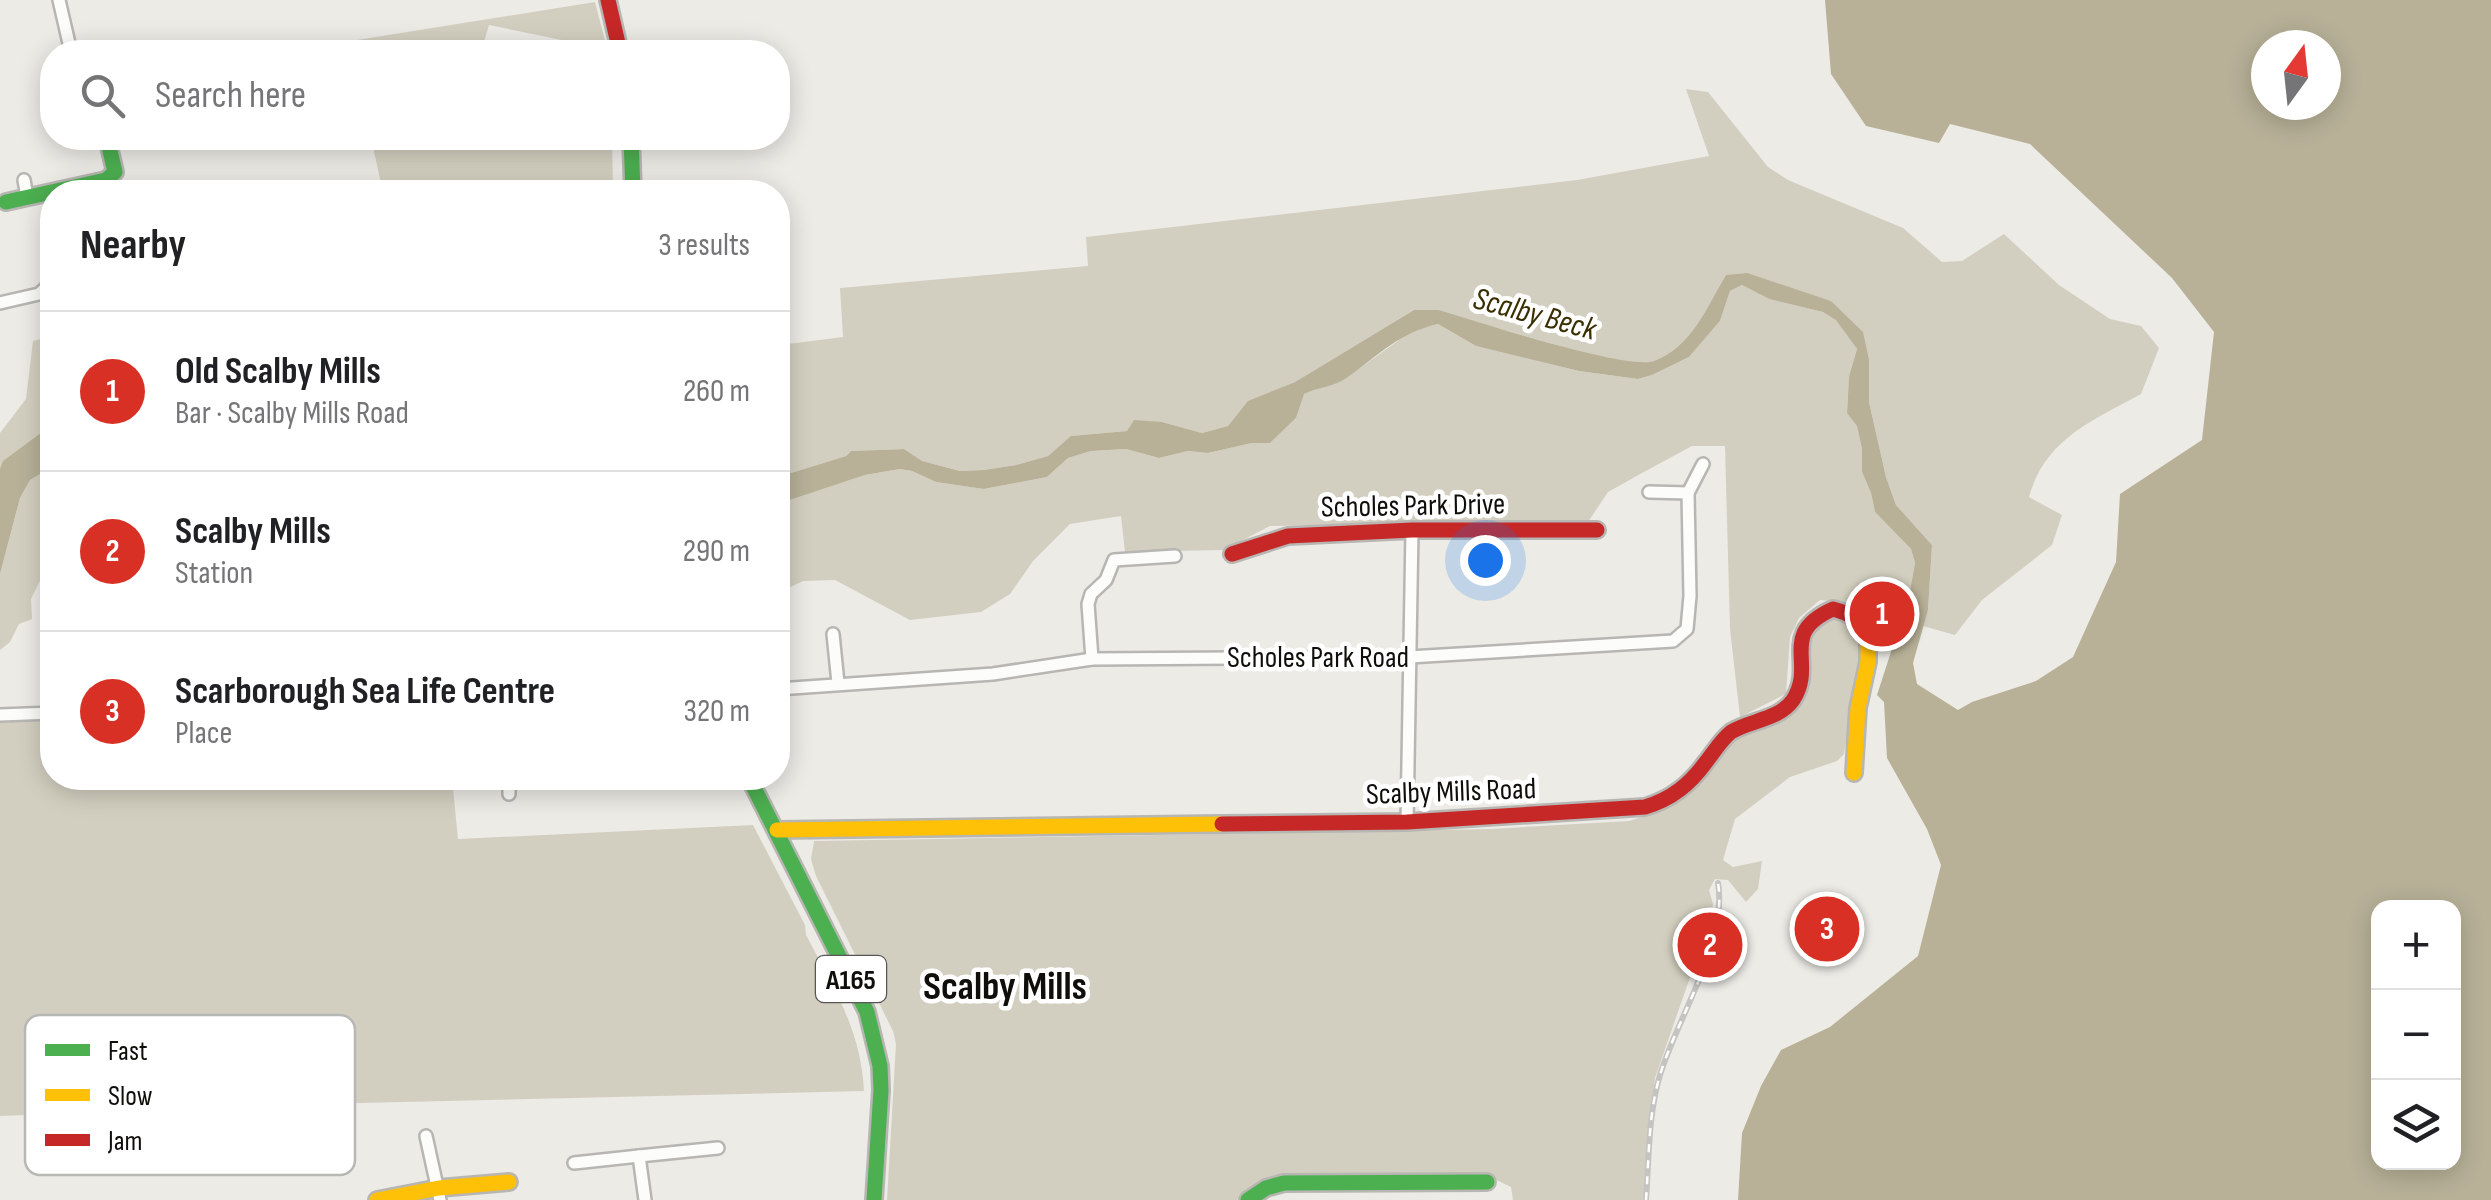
<!DOCTYPE html>
<meta charset="utf-8">
<style>
body{margin:0;font-family:"Sofia Sans Condensed",sans-serif;background:#f2f2f2;color:#202124}
.controls{position:absolute;right:30px;bottom:30px;display:grid;overflow:hidden;border-radius:20px;box-shadow:0 5px 25px #0003}
.controls button{width:90px;height:90px;display:grid;place-items:center;padding:0;border:0;border-bottom:2px solid #e0e0e0;background:#fff;color:#202124;font:50px sans-serif}
.compass{position:absolute;left:2251px;top:30px;width:90px;height:90px;border-radius:50%;background:#fff;box-shadow:0 5px 25px #0003;rotate:15deg}
.you{position:absolute;left:1485px;top:560px;width:35px;height:35px;margin:-25px;border:8px solid #fff;border-radius:50%;background:#1a73e8;box-shadow:0 0 0 15px #1a73e833}
.badge{display:grid;place-items:center;width:65px;height:65px;border-radius:50%;background:#d93025;color:#fff;font-size:32px;font-weight:700}
.pin{position:absolute;translate:-50% -50%;border:5px solid #fff;box-shadow:0 2px 10px #0006}
.list{margin:0;padding:0;list-style:none}
h2{display:flex;justify-content:space-between;align-items:center;height:130px;margin:0;padding:0 40px;font-size:42px}
h2 small{font-size:32px;font-weight:400;color:#757577}
.list li{display:grid;grid-template-columns:65px 1fr auto;gap:30px;align-items:center;box-sizing:border-box;height:160px;padding:0 40px;border-top:2px solid #e0e0e0}
.list b{display:block;font-size:38px;white-space:nowrap}
.list p{margin:0;font-size:32px;white-space:nowrap;color:#757577}
.list em{font-size:32px;font-style:normal;color:#757577}
.icon{flex:none;width:55px;height:55px;fill:none;stroke:currentColor;stroke-width:2;stroke-linecap:round;stroke-linejoin:round}
.map{position:relative;flex:none;width:2491px;height:1200px;overflow:hidden}
.search{position:absolute;background:#fff;box-shadow:0 5px 25px #0003;left:40px;top:40px;width:750px;height:110px;display:flex;align-items:center;gap:25px;box-sizing:border-box;padding:0 35px;border-radius:40px;color:#757577;font-size:38px}
.panel{position:absolute;background:#fff;box-shadow:0 5px 25px #0003;left:40px;top:180px;width:750px;height:610px;border-radius:40px}
.map>svg:first-child{display:block}
.green{fill:#d3cfc0}
.water{fill:#b8b198;fill-rule:evenodd}
.lines{fill:none;stroke-linecap:round;stroke-linejoin:round}
.street-casing{stroke:#b7b6b3;stroke-width:16}
.fast-casing{stroke:#b7b6b3;stroke-width:20}
.slow-casing{stroke:#b7b6b3;stroke-width:20}
.jam-casing{stroke:#b7b6b3;stroke-width:20}
.street{stroke:#fcfcfb;stroke-width:11}
.fast{stroke:#4caf50;stroke-width:15}
.slow{stroke:#ffc107;stroke-width:15}
.jam{stroke:#c62828;stroke-width:15}
.rail-casing{stroke:#c4c4c2;stroke-width:6}
.rail{stroke:#fff;stroke-width:2.5;stroke-dasharray:8;stroke-linecap:butt}
.labels{text-anchor:middle;stroke-width:9;stroke-linejoin:round;paint-order:stroke}
.shield{fill:#fff;stroke:#575654;stroke-width:2.5}
.shield-label{font-size:28px;font-weight:bold;fill:#0f0e0b}
.street-label{font-size:30px;fill:#0f0e0b;stroke:#fff}
.water-label{font-size:32px;font-style:italic;fill:#3b2f01;stroke:#fff}
.district-label{font-size:40px;font-weight:bold;fill:#0f0e0b;stroke:#fff}
.key{fill:#fff;stroke:#b7b7b6;stroke-width:2.5}
.key-label{font-size:28px;fill:#0f0e0b}
</style>
<div class="map">
<svg width="2491" height="1200" viewBox="0 0 2491 1200">
<rect width="100%" height="100%" fill="#ecebe6"/>
<!-- green -->
<g class="green">
<polygon points="595,2 608,52 581,52 581,44 489,25 481,52 354,52 351,41"/>
<path d="M1686,89L1708,92L1768,167L1788,180L1903,228L1942,262L1962,261L2004,234L2059,285L2110,319L2141,326L2159,348L2141,394C2092,421 2045,439 2029,497L2062,515L2052,545L1982,600L1955,635L1923,626L1928,610L1932,545L1896,505L1886,477L1869,402V360L1831,301L1726,275C1707,306 1692,347 1654,361C1628,370 1534,337 1504,330C1475,322 1444,317 1414,310L1295,382L1249,401L1228,426L1202,433L1162,422L1127,431L1072,436L1048,456L1016,465L984,470L960,471L921,461L904,449L851,451L846,456L778,477V316H781L788,344L843,337L840,288L1088,266L1086,237L1577,180L1709,156Z"/>
<polygon points="371,138 612,138 613,192 383,192"/>
<polygon points="1742,285 1769,299 1823,312 1836,319 1857,349 1849,376 1847,412 1857,425 1862,449 1862,472 1871,493 1875,512 1911,549 1915,563 1909,596 1902,599 1901,591 1890,589 1889,594 1882,596 1882,590 1861,591 1845,602 1820,600 1799,618 1790,637 1786,694 1740,717 1730,629 1725,446 1692,446 1642,473 1608,492 1588,522 1270,526 1224,550 1125,552 1121,516 1070,524 1033,561 1010,594 981,612 910,620 835,580 803,581 778,593 778,504 865,475 900,469 912,471 936,482 985,489 1047,477 1068,458 1091,451 1126,449 1159,458 1188,451 1208,453 1252,443 1270,443 1296,418 1303,394 1346,378 1413,330 1438,324 1476,346 1579,371 1638,379 1652,375 1689,357 1720,321 1730,291"/>
<polygon points="52,336 52,435 41,434 0,469 0,433 26,399 33,341"/>
<polygon points="52,467 52,556 31,599 32,619 19,624 10,642 0,650 0,574 20,498 30,480"/>
<polygon points="1830,617 1847,618 1860,629 1861,654 1844,754 1837,761 1790,777 1735,819 1723,860 1733,867 1762,861 1758,889 1746,902 1728,880 1715,879 1709,890 1713,904 1711,917 1655,1078 1644,1200 1513,1200 1511,1187 1488,1176 1277,1178 1251,1188 1237,1200 887,1200 896,1044 893,1031 816,876 811,859 814,841 1491,829 1629,821 1666,809 1689,793 1737,736 1771,726 1796,711 1805,691 1809,638 1819,623"/>
<path d="M52,713V778H452L458,839L753,825L805,925L806,935C834,988 861,1030 864,1091L361,1103L0,1116V715Z"/>
</g>
<!-- water -->
<g class="water">
<path d="M1825,0H2491V1200H1738L1742,1133L1761,1086L1781,1050L1830,1027L1918,956L1941,865L1927,829L1887,758L1884,702L1877,695L1909,596L1915,563L1911,549L1875,512L1871,493L1862,472V449L1857,426L1847,413L1849,376L1857,349L1836,320L1823,312L1769,299L1742,285L1730,291L1720,321L1689,357L1652,375L1638,379L1579,371L1476,346L1438,324C1399,333 1380,354 1348,377C1334,387 1318,387 1304,394L1296,418L1270,443H1252L1208,453L1188,451L1159,458L1126,449L1091,451L1068,458L1047,477L984,489L936,482L912,471L900,469L865,475L778,504V477L846,456L851,451L904,449L922,461L960,471L984,470L1016,465L1048,456L1071,436L1127,431L1134,420L1162,422L1202,433L1228,426L1248,401L1295,382L1414,310H1438C1474,320 1627,371 1654,361C1692,347 1707,306 1726,275L1747,273L1831,301L1863,332L1869,360V402L1886,477L1896,505L1932,545L1928,610L1913,663L1917,684L1958,710L1972,702L2036,681L2073,657L2116,562L2120,494L2202,440L2214,332L2172,278L2030,144L1950,124L1939,143L1866,126L1831,74ZM2326,45V105H2266V45ZM2378,908H2454V1162H2378Z"/>
<polygon points="41,433 52,435 52,467 30,480 20,498 0,574 0,469 3,461"/>
</g>
<g class="lines">
<!-- street casing -->
<g class="street-casing">
<g id="street">
<polyline points="59,0 71,52"/>
<polyline points="24,180 27,197"/>
<polyline points="0,303 39,294 52,282"/>
<polyline points="1649,492 1688,493"/>
<polyline points="833,634 838,683"/>
<polyline points="1092,659 1088,604 1091,594 1106,580 1114,560 1175,556"/>
<polyline points="778,689 993,674 1092,659 1409,657 1673,641 1687,629 1690,596 1688,493 1703,464"/>
<polyline points="0,715 52,713"/>
<polyline points="509,778 509,794"/>
<polyline points="1407,822 1412,530"/>
<polyline points="426,1136 440,1200"/>
<polyline points="639,1156 718,1148"/>
<polyline points="574,1163 639,1156 645,1200"/>
</g>
</g>
<!-- fast casing -->
<g class="fast-casing">
<g id="fast">
<polyline points="631,138 633,192"/>
<polyline points="6,202 106,180 115,172 107,138"/>
<polyline points="749,778 867,1012 880,1066 881,1090 874,1200"/>
<polyline points="1248,1200 1266,1188 1284,1183 1487,1182"/>
</g>
</g>
<!-- slow casing -->
<g class="slow-casing">
<g id="slow">
<polyline points="1854,773 1858,708 1868,662 1868,640"/>
<polyline points="777,830 1222,824"/>
<polyline points="377,1200 439,1188 509,1182"/>
</g>
</g>
<!-- jam casing -->
<g class="jam-casing">
<g id="jam">
<polyline points="608,0 620,52"/>
<polyline points="1232,554 1288,536 1412,530 1597,530"/>
<path d="M1222,824L1407,822L1645,807C1672,799 1690,784 1706,762C1714,752 1721,740 1731,732C1750,720 1779,720 1793,700C1817,663 1777,634 1833,609C1851,614 1865,620 1868,640"/>
</g>
</g>
<!-- street -->
<use href="#street" class="street"/>
<!-- fast -->
<use href="#fast" class="fast"/>
<!-- slow -->
<use href="#slow" class="slow"/>
<!-- jam -->
<use href="#jam" class="jam"/>
<!-- rail casing -->
<g class="rail-casing">
<path id="rail" d="M1646,1200C1649,1159 1648,1115 1660,1075C1677,1018 1728,942 1718,883"/>
</g>
<!-- rail -->
<use href="#rail" class="rail"/>
</g>
<g class="labels">
<!-- shield labels -->
<rect class="shield" x="816" y="956" width="70" height="46" rx="8"/>
<g class="shield-label">
<text x="851" y="989">A165</text>
</g>
<!-- street labels -->
<g class="street-label">
<text transform="translate(1413 505) rotate(-1)" y="10">Scholes Park Drive</text>
<text x="1318" y="667">Scholes Park Road</text>
<text transform="translate(1451 791) rotate(-2)" y="10">Scalby Mills Road</text>
</g>
<!-- water labels -->
<g class="water-label">
<text transform="translate(1535 313) rotate(15)" y="11">Scalby Beck</text>
</g>
<!-- district labels -->
<g class="district-label">
<text x="1005" y="999">Scalby Mills</text>
</g>
</g>
<!-- legend -->
<rect x="25" y="1015" width="330" height="160" rx="15" class="key"/>
<rect x="45" y="1044" width="45" height="12" fill="#4caf50"/>
<rect x="45" y="1089" width="45" height="12" fill="#ffc107"/>
<rect x="45" y="1134" width="45" height="12" fill="#c62828"/>
<g class="key-label">
<text x="108" y="1060">Fast</text>
<text x="108" y="1105">Slow</text>
<text x="108" y="1150">Jam</text>
</g>
</svg>
<div class="controls">
<button>+</button>
<button>−</button>
<button><svg class="icon" aria-label="layers" viewBox="0 0 24 24"><path d="M12 4l9 5-9 5-9-5zM3 14l9 5 9-5"/></svg></button>
</div>
<svg class="compass" viewBox="-18 -18 36 36"><path d="M0-13l5 13h-10z" fill="#e53935"/><path d="M0 13l5-13h-10z" fill="#757577"/></svg>
<div class="you"></div>
<div class="pin badge" style="left:1882px;top:614px">1</div>
<div class="pin badge" style="left:1710px;top:945px">2</div>
<div class="pin badge" style="left:1827px;top:929px">3</div>
<div class="search"><svg class="icon" aria-label="search" viewBox="0 0 24 24"><circle cx="10" cy="10" r="6"/><path d="M15 15l6 6"/></svg>Search here</div>
<section class="panel">
<h2>Nearby<small>3 results</small></h2>
<ul class="list">
<li><span class="badge">1</span><div><b>Old Scalby Mills</b><p>Bar · Scalby Mills Road</p></div><em>260 m</em></li>
<li><span class="badge">2</span><div><b>Scalby Mills</b><p>Station</p></div><em>290 m</em></li>
<li><span class="badge">3</span><div><b>Scarborough Sea Life Centre</b><p>Place</p></div><em>320 m</em></li>
</ul>
</section>
</div>
